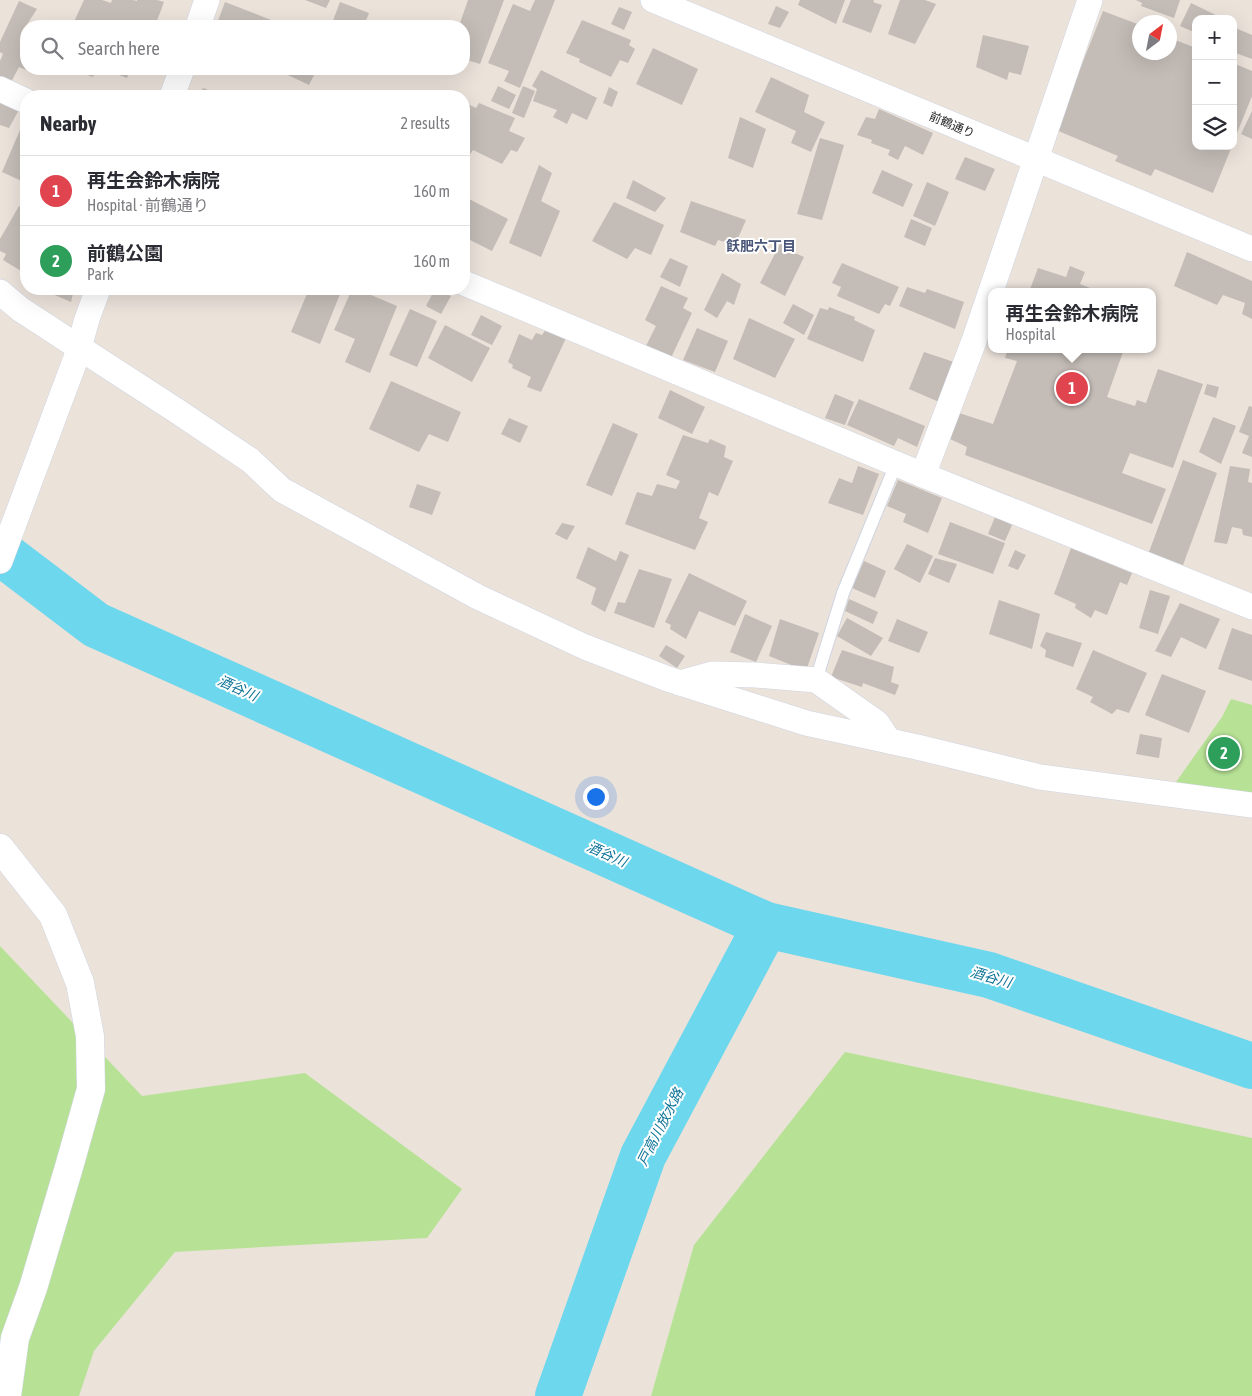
<!DOCTYPE html>
<meta charset="utf-8">
<style>
body{margin:0;font-family:"Asap Condensed","Noto Sans JP",sans-serif;background:#f7f7f7;color:#2b2b33}
.controls{position:absolute;right:15px;top:15px;display:grid;overflow:hidden;border-radius:10px;box-shadow:0 5px 20px #0002}
.controls button{width:45px;height:45px;display:grid;place-items:center;padding:0;border:0;border-bottom:1px solid #e1e1e2;background:#fff;color:#2b2b33;font:25px sans-serif}
.compass{position:absolute;left:1132px;top:15px;width:45px;height:45px;border-radius:50%;background:#fff;box-shadow:0 5px 20px #0002;rotate:32deg}
.you{position:absolute;left:595px;top:796px;width:18px;height:18px;margin:-12px;border:4px solid #fff;border-radius:50%;background:#1a73e8;box-shadow:0 0 0 8px #1a73e833}
.badge{display:grid;place-items:center;width:32px;height:32px;border-radius:50%;background:#3a6ff8;color:#fff;font-size:16px;font-weight:700}
.pin{position:absolute;translate:-50% -50%;border:2px solid #fff;box-shadow:0 1px 5px #0006}
.popup{position:absolute;left:988px;top:288px;width:168px;height:65px;box-sizing:border-box;display:grid;place-content:center;border-radius:10px;background:#fff;filter:drop-shadow(0 1px 4px #0005);font-size:16px;white-space:nowrap;color:#7c7c81}
.popup b{font-size:19px;color:#2b2b33}
.popup::after{content:'';position:absolute;left:50%;top:100%;margin-left:-10px;border:10px solid transparent;border-top-color:#fff}
.list{margin:0;padding:0;list-style:none}
h2{display:flex;justify-content:space-between;align-items:center;height:65px;margin:0;padding:0 20px;font-size:21px}
h2 small{font-size:16px;font-weight:400;color:#7c7c81}
.list li{display:grid;grid-template-columns:32px 1fr auto;gap:15px;align-items:center;box-sizing:border-box;height:70px;padding:0 20px;border-top:1px solid #e1e1e2}
.list b{display:block;font-size:19px;white-space:nowrap}
.list p{margin:0;font-size:16px;white-space:nowrap;color:#7c7c81}
.list em{font-size:16px;font-style:normal;color:#7c7c81}
.icon{flex:none;width:28px;height:28px;fill:none;stroke:currentColor;stroke-width:2;stroke-linecap:round;stroke-linejoin:round}
.map{position:relative;flex:none;width:1252px;height:1396px;overflow:hidden}
.search{position:absolute;background:#fff;box-shadow:0 5px 20px #0002;left:20px;top:20px;width:450px;height:55px;display:flex;align-items:center;gap:12px;box-sizing:border-box;padding:0 18px;border-radius:20px;color:#7c7c81;font-size:19px}
.panel{position:absolute;background:#fff;box-shadow:0 5px 20px #0002;left:20px;top:90px;width:450px;height:205px;border-radius:20px}
.map>svg:first-child{display:block}
.green{fill:#b7e296}
.lines{fill:none;stroke-linecap:round;stroke-linejoin:round}
.river{stroke:#6dd7ed;stroke-width:46}
.building{fill:#c3bcb7}
.lane-casing{stroke:#cfd4e1;stroke-width:14}
.street-casing{stroke:#cfd4e1;stroke-width:26}
.secondary-casing{stroke:#cfd4e1;stroke-width:29}
.lane{stroke:#fff;stroke-width:12}
.street{stroke:#fff;stroke-width:25}
.secondary{stroke:#fff;stroke-width:28}
.labels{text-anchor:middle;stroke-width:4;stroke-linejoin:round;paint-order:stroke}
.street-label{font-size:12px;fill:#282828;stroke:#fff}
.neighbourhood-label{font-size:14px;font-weight:bold;fill:#495678;stroke:#fff}
.water-label{font-size:14px;font-style:italic;fill:#0e7497;stroke:#fff}
</style>
<div class="map">
<svg width="1252" height="1396" viewBox="0 0 1252 1396">
<rect width="100%" height="100%" fill="#ebe2da"/>
<!-- green -->
<g class="green">
<polygon points="1231,699 1252,705 1252,803 1171,789 1222,717"/>
<polygon points="0,946 142,1096 305,1073 462,1189 427,1238 175,1252 94,1351 79,1396 0,1396"/>
<polygon points="845,1052 1252,1138 1252,1396 651,1396 694,1245"/>
</g>
<g class="lines">
<!-- river -->
<g class="river">
<polyline points="0,552 96,625 766,925 989,975 1252,1066"/>
<polyline points="558,1396 643,1156 766,925"/>
</g>
</g>
<!-- building -->
<g class="building">
<polygon points="84,0 102,0 111,3 112,0 133,0 137,1 137,0 157,0 164,2 155,26 72,26"/>
<polygon points="305,0 330,0 326,8"/>
<polygon points="468,0 504,0 480,64 464,59 464,26 459,26"/>
<polygon points="535,0 555,0 520,88 504,81 509,71 488,63 513,4 530,11"/>
<polygon points="800,0 845,0 836,24 798,5"/>
<polygon points="851,0 874,0 873,2 882,5 871,33 842,22"/>
<polygon points="900,0 925,0 936,4 915,44 888,34"/>
<polygon points="1136,0 1180,0 1174,18 1141,6 1142,3"/>
<polygon points="19,1 37,9 26,26 26,69 31,69 29,71 19,67 10,84 0,78 0,61 3,54 0,52 0,42"/>
<polygon points="225,2 279,23 277,26 216,26"/>
<polygon points="340,2 369,13 364,26 331,26"/>
<polygon points="1191,3 1224,19 1196,19 1196,33 1180,26"/>
<polygon points="776,6 789,12 780,28 768,24"/>
<polygon points="619,7 632,12 624,30 611,24"/>
<polygon points="1103,11 1140,25 1140,52 1170,52 1170,38 1196,48 1196,146 1232,146 1213,193 1155,169 1151,176 1115,161 1118,156 1056,130"/>
<polygon points="582,20 631,40 629,45 635,49 628,63 620,60 611,77 579,62 580,59 566,53"/>
<polygon points="1233,27 1252,35 1252,59 1233,52"/>
<polygon points="983,35 1029,46 1021,75 1009,72 1007,80 976,67"/>
<polygon points="653,48 698,69 682,105 636,84"/>
<polygon points="1233,63 1252,71 1252,96 1233,143"/>
<polygon points="71,69 97,69 93,77"/>
<polygon points="103,69 130,69 127,78"/>
<polygon points="246,69 263,69 262,74"/>
<polygon points="275,69 317,69 309,85"/>
<polygon points="541,70 597,98 587,120 572,113 567,124 553,117 557,110 533,101 537,89 532,86"/>
<polygon points="771,77 809,95 804,112 825,122 811,152 791,143 796,131 755,112"/>
<polygon points="498,86 516,95 509,109 491,101"/>
<polygon points="523,86 535,91 524,118 512,113"/>
<polygon points="609,87 618,92 612,107 603,103"/>
<polygon points="203,88 223,96 199,96"/>
<polygon points="0,97 21,106 9,128 0,125"/>
<polygon points="464,102 476,108 479,103 515,118 509,131 525,138 517,152 511,150 502,164 473,150 469,156 464,153"/>
<polygon points="879,109 933,133 923,155 905,146 898,160 888,155 890,150 871,143 872,140 857,135 866,117 875,119"/>
<polygon points="1252,111 1252,139 1241,134"/>
<polygon points="26,116 26,183 2,172"/>
<polygon points="740,117 766,129 753,168 728,158"/>
<polygon points="820,138 844,145 822,220 797,214"/>
<polygon points="965,157 995,169 985,191 955,179"/>
<polygon points="539,165 552,173 541,201 560,211 541,257 509,243"/>
<polygon points="882,170 913,184 903,207 872,193"/>
<polygon points="633,180 666,198 655,212 626,198"/>
<polygon points="927,182 949,192 935,226 913,216"/>
<polygon points="469,199 508,219 492,251 464,237 464,208"/>
<polygon points="691,201 746,220 735,245 718,240 715,246 680,232"/>
<polygon points="614,202 664,225 651,255 635,248 627,259 592,241"/>
<polygon points="19,206 26,210 26,274 3,260 6,254 0,251 0,239"/>
<polygon points="911,219 932,228 925,246 904,237"/>
<polygon points="781,242 789,246 788,250 804,257 785,296 760,283"/>
<polygon points="1187,252 1252,281 1252,319 1242,314 1245,303 1223,295 1217,305 1174,286"/>
<polygon points="670,258 688,266 680,287 660,277"/>
<polygon points="842,263 899,287 890,306 885,304 879,314 837,296 841,287 832,283"/>
<polygon points="1070,266 1085,272 1080,284 1100,292 1029,292 1038,268 1066,277"/>
<polygon points="722,273 741,284 734,305 727,301 717,318 704,310"/>
<polygon points="661,286 688,298 683,308 692,313 670,360 645,348 656,326 645,320"/>
<polygon points="907,287 925,293 927,289 964,302 955,329 899,306"/>
<polygon points="51,289 74,289 71,302 50,293"/>
<polygon points="309,289 342,289 320,344 291,332"/>
<polygon points="352,289 357,289 397,306 370,373 345,362 355,339 334,330"/>
<polygon points="435,289 451,296 441,314 426,306"/>
<polygon points="793,304 814,315 804,335 783,323"/>
<polygon points="829,307 855,317 854,320 875,330 863,362 807,339 820,308 828,310"/>
<polygon points="410,309 437,321 417,367 389,355"/>
<polygon points="481,315 502,326 492,345 471,335"/>
<polygon points="749,318 795,339 775,378 733,359"/>
<polygon points="445,325 490,348 472,382 428,358"/>
<polygon points="697,328 728,341 715,372 683,360"/>
<polygon points="546,329 566,338 541,392 527,387 531,377 512,368 513,365 508,362 519,334 532,340 536,333 542,335"/>
<polygon points="1008,349 1124,349 1107,397 1135,406 1137,400 1146,403 1158,369 1203,384 1173,468 1130,453 1122,473 1166,489 1152,524 965,455 967,447 950,439 959,413 993,424 1017,361 1005,358"/>
<polygon points="924,352 954,362 939,402 909,389"/>
<polygon points="391,381 461,412 448,442 429,434 419,452 369,429"/>
<polygon points="1207,384 1219,387 1216,398 1204,394"/>
<polygon points="670,390 705,407 692,434 658,418"/>
<polygon points="835,394 854,402 845,425 825,418"/>
<polygon points="859,399 925,426 917,447 898,438 894,446 847,425"/>
<polygon points="1249,406 1252,407 1252,457 1242,453 1249,436 1239,432"/>
<polygon points="1213,417 1236,426 1221,464 1199,452"/>
<polygon points="509,418 528,426 520,443 501,434"/>
<polygon points="613,423 638,434 612,496 586,485"/>
<polygon points="683,435 708,443 710,439 726,446 724,457 733,461 718,496 709,492 699,518 708,522 695,550 625,524 637,492 652,496 657,484 676,489 680,481 666,475"/>
<polygon points="1183,460 1217,473 1183,565 1149,552"/>
<polygon points="858,466 879,474 863,515 828,503 839,478 852,483"/>
<polygon points="1230,466 1250,469 1248,482 1252,483 1252,537 1243,535 1242,529 1232,527 1227,544 1214,542"/>
<polygon points="898,480 942,498 928,533 903,522 906,514 887,506"/>
<polygon points="417,484 441,492 432,515 409,507"/>
<polygon points="995,517 1012,525 1005,541 988,534"/>
<polygon points="950,522 1005,543 993,574 938,554"/>
<polygon points="562,523 575,526 567,540 555,534"/>
<polygon points="907,544 933,556 920,583 894,569"/>
<polygon points="588,547 616,561 620,551 629,555 605,612 591,604 596,588 576,578"/>
<polygon points="1071,548 1132,573 1127,585 1120,582 1107,615 1095,610 1091,618 1075,608 1076,604 1054,594"/>
<polygon points="1015,550 1026,555 1018,570 1008,566"/>
<polygon points="935,558 957,564 949,583 928,574"/>
<polygon points="864,561 886,571 875,598 852,588"/>
<polygon points="639,569 672,579 654,628 614,613 618,602 625,603"/>
<polygon points="689,573 747,601 735,626 699,611 686,639 670,629 671,625 665,622"/>
<polygon points="1150,590 1170,596 1158,634 1139,628"/>
<polygon points="849,599 878,612 873,624 845,611"/>
<polygon points="999,600 1040,614 1032,649 989,634"/>
<polygon points="1180,603 1220,619 1206,649 1181,637 1171,657 1155,651"/>
<polygon points="745,614 772,626 756,662 730,652"/>
<polygon points="847,618 883,638 871,656 837,636"/>
<polygon points="780,619 819,633 806,671 769,656"/>
<polygon points="897,619 928,632 919,653 888,641"/>
<polygon points="1232,628 1252,635 1252,681 1218,669"/>
<polygon points="1046,632 1082,643 1073,667 1045,657 1046,650 1040,646"/>
<polygon points="666,645 685,656 677,668 659,656"/>
<polygon points="842,650 894,667 891,682 899,685 895,695 863,683 862,687 831,677"/>
<polygon points="1093,650 1147,673 1129,713 1117,709 1112,714 1090,702 1093,697 1076,689"/>
<polygon points="1162,674 1206,691 1189,733 1145,715"/>
<polygon points="1140,734 1162,738 1159,758 1136,754"/>
</g>
<g class="lines">
<!-- lane casing -->
<g class="lane-casing">
<polyline id="lane" points="816,680 843,593 896,464"/>
</g>
<!-- street casing -->
<g class="street-casing">
<g id="street">
<polyline points="653,0 1252,249"/>
<polyline points="198,26 207,0"/>
<polyline points="0,89 26,101"/>
<polyline points="172,96 182,69"/>
<polyline points="464,283 923,475 1252,607"/>
<polyline points="0,292 20,309 69,341 177,411 250,460 282,490 478,597 585,647 668,679 806,723 917,747 1040,777 1252,805"/>
<polyline points="923,475 974,341 1090,0"/>
<polyline points="0,561 76,358 87,319 98,289"/>
<polyline points="680,683 712,674 756,675 816,680 877,723 889,741"/>
</g>
</g>
<!-- secondary casing -->
<g class="secondary-casing">
<polyline id="secondary" points="0,848 53,915 80,983 90,1036 91,1089 69,1167 33,1288 15,1338 7,1396"/>
</g>
<!-- lane -->
<use href="#lane" class="lane"/>
<!-- street -->
<use href="#street" class="street"/>
<!-- secondary -->
<use href="#secondary" class="secondary"/>
</g>
<g class="labels">
<!-- street labels -->
<g class="street-label">
<text transform="translate(952 125) rotate(23)" y="4">前鶴通り</text>
</g>
<!-- neighbourhood labels -->
<g class="neighbourhood-label">
<text x="761" y="251">飫肥六丁目</text>
</g>
<!-- water labels -->
<g class="water-label">
<text transform="translate(238 688) rotate(24)" y="5">酒谷川</text>
<text transform="translate(607 854) rotate(24)" y="5">酒谷川</text>
<text transform="translate(991 977) rotate(16)" y="5">酒谷川</text>
<text transform="translate(660 1127) rotate(-63)" y="5">戸高川放水路</text>
</g>
</g>
</svg>
<div class="controls">
<button>+</button>
<button>−</button>
<button><svg class="icon" aria-label="layers" viewBox="0 0 24 24"><path d="M12 4l9 5-9 5-9-5zM3 14l9 5 9-5"/></svg></button>
</div>
<svg class="compass" viewBox="-18 -18 36 36"><path d="M0-13l5 13h-10z" fill="#e53935"/><path d="M0 13l5-13h-10z" fill="#7c7c81"/></svg>
<div class="you"></div>
<div class="pin badge" style="left:1072px;top:388px;background:#e0444e">1</div>
<div class="popup"><b>再生会鈴木病院</b>Hospital</div>
<div class="pin badge" style="left:1224px;top:753px;background:#2e9e5b">2</div>
<div class="search"><svg class="icon" aria-label="search" viewBox="0 0 24 24"><circle cx="10" cy="10" r="6"/><path d="M15 15l6 6"/></svg>Search here</div>
<section class="panel">
<h2>Nearby<small>2 results</small></h2>
<ul class="list">
<li><span class="badge" style="background:#e0444e">1</span><div><b>再生会鈴木病院</b><p>Hospital · 前鶴通り</p></div><em>160 m</em></li>
<li><span class="badge" style="background:#2e9e5b">2</span><div><b>前鶴公園</b><p>Park</p></div><em>160 m</em></li>
</ul>
</section>
</div>
